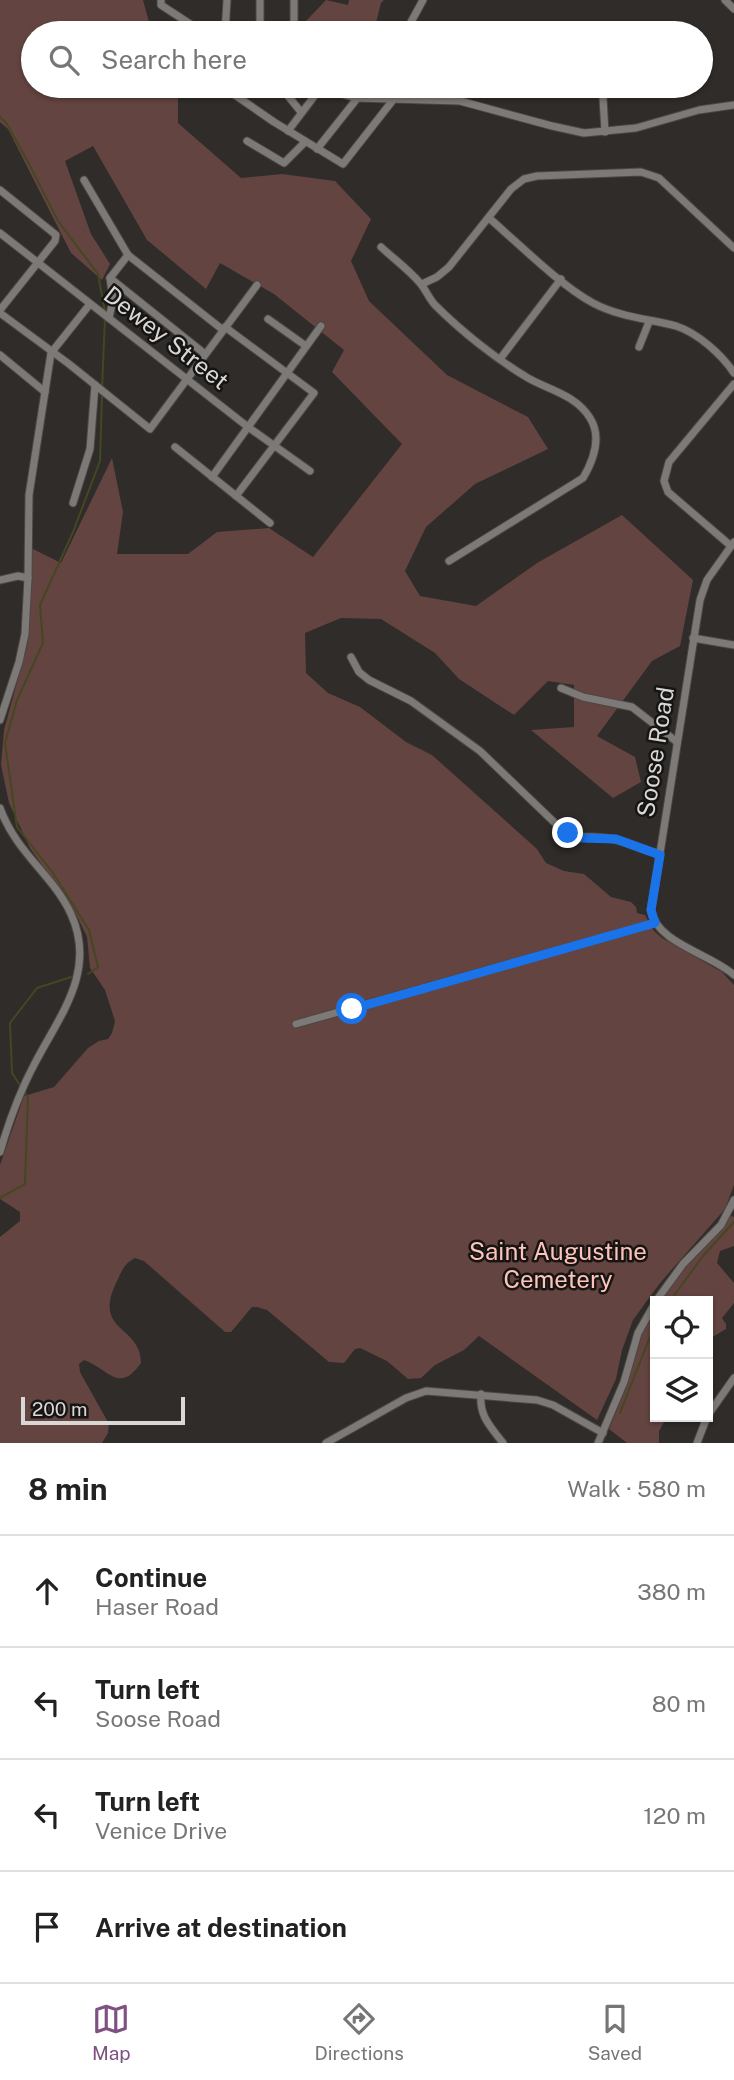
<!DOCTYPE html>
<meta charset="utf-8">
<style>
body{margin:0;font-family:"Public Sans",sans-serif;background:#f6f6f6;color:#222}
.controls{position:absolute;right:21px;bottom:21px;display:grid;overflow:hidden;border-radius:0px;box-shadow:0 2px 5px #0004}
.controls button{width:63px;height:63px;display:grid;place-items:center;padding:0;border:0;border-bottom:2px solid #e0e0e0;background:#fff;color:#222;font:35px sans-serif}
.scale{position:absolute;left:21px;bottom:18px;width:164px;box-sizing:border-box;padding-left:7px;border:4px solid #dad8d6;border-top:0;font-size:19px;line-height:24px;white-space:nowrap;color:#dad8d6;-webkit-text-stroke:5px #161513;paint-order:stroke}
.stop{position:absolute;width:21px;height:21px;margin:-16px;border:5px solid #1a73e8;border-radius:50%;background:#fff}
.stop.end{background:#1a73e8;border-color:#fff;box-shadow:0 2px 7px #0008}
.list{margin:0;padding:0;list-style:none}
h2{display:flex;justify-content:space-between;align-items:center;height:91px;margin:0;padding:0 28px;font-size:30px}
h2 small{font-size:23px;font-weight:400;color:#767676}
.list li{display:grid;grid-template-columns:46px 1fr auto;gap:21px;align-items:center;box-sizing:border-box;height:112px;padding:0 28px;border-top:2px solid #e0e0e0}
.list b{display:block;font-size:26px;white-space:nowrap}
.list p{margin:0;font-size:23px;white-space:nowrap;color:#767676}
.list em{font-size:23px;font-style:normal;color:#767676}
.icon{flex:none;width:38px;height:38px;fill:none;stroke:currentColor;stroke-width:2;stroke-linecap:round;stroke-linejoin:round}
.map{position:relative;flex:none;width:734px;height:1443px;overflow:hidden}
.search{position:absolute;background:#fff;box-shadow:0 2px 5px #0004;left:21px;right:21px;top:21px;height:77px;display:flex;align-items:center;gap:18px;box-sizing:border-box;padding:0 24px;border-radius:38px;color:#767676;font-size:26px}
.sheet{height:539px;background:#fff}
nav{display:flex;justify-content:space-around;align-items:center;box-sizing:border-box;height:98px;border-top:2px solid #e0e0e0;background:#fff;font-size:19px;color:#767676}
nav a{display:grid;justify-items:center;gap:4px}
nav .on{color:#7f5181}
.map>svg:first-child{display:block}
.green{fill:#634440}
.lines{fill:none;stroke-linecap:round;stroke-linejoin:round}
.stream{stroke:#454721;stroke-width:2}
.minor-casing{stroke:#4a4845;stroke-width:9}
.minor{stroke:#7d7976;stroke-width:7}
.route{stroke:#1a73e8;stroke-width:9}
.labels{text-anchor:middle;stroke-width:5;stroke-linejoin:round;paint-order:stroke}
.street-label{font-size:24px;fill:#dad8d6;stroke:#161513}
.park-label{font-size:24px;fill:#fec3ba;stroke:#161513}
</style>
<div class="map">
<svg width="734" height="1443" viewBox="0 0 734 1443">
<rect width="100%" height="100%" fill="#2f2c29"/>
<!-- green -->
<g class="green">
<path d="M0,0H143L152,33H33V86H175L178,92V123L241,178L282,174L335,181L371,219L351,261L369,301L447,375L528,417L548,449L475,484L426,527L405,571L420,596L476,606L537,563L622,515L693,580L680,646L652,661L597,736L635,757L641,782L613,798L531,730L574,727V685L548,681L514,715L459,679L435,653L381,619L341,618L305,633L306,673L328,693L360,707L406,742L432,755L537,849L546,863L564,871L584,874L611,897L631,902L636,907L637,913L645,915L654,931L662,938L722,972L734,985V1185L725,1209L660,1283L633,1320L622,1350L616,1379L597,1420L479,1336L464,1350L435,1365L421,1378L408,1379L387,1361L360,1348L355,1349L344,1363L329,1362L267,1310L257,1307H252L231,1332H225L144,1261L135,1258C125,1263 122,1270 118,1279C90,1333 141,1324 141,1363C119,1394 110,1370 84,1360L79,1364L80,1372L109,1424L108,1433L102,1443H0V1237L20,1221V1212L0,1199V1165L24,1096L54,1087L88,1048L99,1041L108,1039L112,1033L115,1021L105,990L90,968L87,937L76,914L30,848L9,803L1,765L4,730L28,642L31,548L61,563L112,458L123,512L117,554H188L217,532L269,528L313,557L402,444L332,372L344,350L274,294L220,263L206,289L147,240L93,146L65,161L91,234L110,264L102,280L71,253L8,129L0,122Z"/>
<polygon points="326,0 348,5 349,0 384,0 381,3 375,27 381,33 313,33 306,21"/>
<polygon points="731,1216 734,1217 734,1246 720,1251 717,1263 734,1283 734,1303 722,1318 726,1324 726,1329 709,1339 708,1344 708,1301 661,1301 684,1269"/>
<polygon points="655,1311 655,1417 667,1417 659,1431 659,1443 627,1443 609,1429 628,1383 641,1334"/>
</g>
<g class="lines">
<!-- stream -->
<g class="stream">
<polyline points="0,117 7,124 29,164 58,221 98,274 105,312"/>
<polyline points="102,389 105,317"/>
<polyline points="88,974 98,967 89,930 53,873 17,827 5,743 17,700 43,643 40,605 73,532 100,461 102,394"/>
<polyline points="21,1087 12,1073 10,1023 37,988 71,977"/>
<polyline points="0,1198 25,1184 28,1097 24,1092"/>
<polyline points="670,1301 703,1256 734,1222"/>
<polyline points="620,1413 655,1324"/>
</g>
<!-- minor casing -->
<g class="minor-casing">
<g id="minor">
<polyline points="161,0 161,5 204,33"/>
<polyline points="725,0 734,9"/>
<polyline points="225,33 227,0"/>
<polyline points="260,33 260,0"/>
<polyline points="294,33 294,0"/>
<polyline points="405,33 423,0"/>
<polyline points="639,33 643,29"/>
<polyline points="222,86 274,122 343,164 393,100"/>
<polyline points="280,86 301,112"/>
<polyline points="326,86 338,93 356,98 460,101 552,126 584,133 636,128 699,110 734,105"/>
<polyline points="288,131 322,86"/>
<polyline points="605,132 603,98 609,86"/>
<polyline points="247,141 284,163 305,142"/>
<polyline points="317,149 367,86"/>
<polyline points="84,180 128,255 223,330"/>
<polyline points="0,190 56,235 55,241 0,310"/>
<path d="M489,218C519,244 560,285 593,303C619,317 649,319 676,326C698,333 722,355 734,373"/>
<polyline points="0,233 248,427 310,471"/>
<path d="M381,247C394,259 409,270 420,283C426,290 429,299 435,305C461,331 496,359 528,378C549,390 576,395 590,418C602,437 593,461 583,478L449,561"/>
<polyline points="110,278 205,354"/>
<polyline points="422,284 437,277 449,267 511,189 524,179 537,176 641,172 659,178 734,248"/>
<polyline points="0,313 69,364 150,429 257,285"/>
<polyline points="109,318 113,300 110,278 128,255"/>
<polyline points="268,319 306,346"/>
<polyline points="225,327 314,393 236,496"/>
<polyline points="639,347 649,322"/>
<polyline points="0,355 45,392"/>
<polyline points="500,359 561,279"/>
<polyline points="175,447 270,523"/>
<polyline points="212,477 321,326"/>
<polyline points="73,503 90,449 95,385"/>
<path d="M734,542L707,580L700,600L651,910C656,943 711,954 734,975"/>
<polyline points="731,546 668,492 664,481 669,462 734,384"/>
<polyline points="0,580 18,576 28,578"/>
<polyline points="693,638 734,645"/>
<path d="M351,657L359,672L369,680L411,701L480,751L555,823C583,845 584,833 612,839C629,842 644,851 660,854"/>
<polyline points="561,688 583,697 632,707 677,742"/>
<polyline points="0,720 19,662 25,634 28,578 29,495 51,353 90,304"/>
<path d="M0,808C16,853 53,875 71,914C97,971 60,1015 35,1063C20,1091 9,1121 0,1152"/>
<polyline points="296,1024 655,923"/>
<polyline points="656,1301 683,1264 721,1225 734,1200"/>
<path d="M481,1394C479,1416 490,1426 503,1443"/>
<polyline points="708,1415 734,1378"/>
<polyline points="326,1443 406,1398 426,1391 537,1400 553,1405 603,1433"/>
<polyline points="598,1443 624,1382 638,1333 655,1303"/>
<polyline points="697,1443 707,1417"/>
</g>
</g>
<!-- minor -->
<use href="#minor" class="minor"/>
</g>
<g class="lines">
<!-- route -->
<polyline class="route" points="352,1009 655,923 651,910 660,855 616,839 581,838 568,833"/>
</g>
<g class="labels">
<!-- street labels -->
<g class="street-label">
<text transform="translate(166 338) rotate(38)" y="8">Dewey Street</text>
<text transform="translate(656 752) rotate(-81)" y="8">Soose Road</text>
</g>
<!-- park labels -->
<g class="park-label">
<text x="558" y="1260">Saint Augustine<tspan x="558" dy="28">Cemetery</tspan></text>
</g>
</g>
</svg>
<div class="controls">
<button><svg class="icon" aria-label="locate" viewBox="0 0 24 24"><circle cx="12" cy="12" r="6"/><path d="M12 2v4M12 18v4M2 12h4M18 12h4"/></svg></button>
<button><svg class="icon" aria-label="layers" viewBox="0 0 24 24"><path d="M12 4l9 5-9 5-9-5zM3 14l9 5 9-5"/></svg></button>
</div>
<div class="scale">200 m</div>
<div class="stop" style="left:352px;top:1009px"></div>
<div class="stop end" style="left:568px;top:833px"></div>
<div class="search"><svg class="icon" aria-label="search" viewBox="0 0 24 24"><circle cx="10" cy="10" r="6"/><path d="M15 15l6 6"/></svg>Search here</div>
</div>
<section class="sheet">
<h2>8 min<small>Walk · 580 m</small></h2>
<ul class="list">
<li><svg class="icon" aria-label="ahead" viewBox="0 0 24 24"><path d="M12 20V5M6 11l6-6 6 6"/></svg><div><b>Continue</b><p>Haser Road</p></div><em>380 m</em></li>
<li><svg class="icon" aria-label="left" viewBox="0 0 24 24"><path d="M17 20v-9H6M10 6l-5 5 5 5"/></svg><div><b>Turn left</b><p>Soose Road</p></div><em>80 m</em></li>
<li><svg class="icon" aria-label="left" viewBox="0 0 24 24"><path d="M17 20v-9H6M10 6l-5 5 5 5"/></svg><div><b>Turn left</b><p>Venice Drive</p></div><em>120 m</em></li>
<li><svg class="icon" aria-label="arrive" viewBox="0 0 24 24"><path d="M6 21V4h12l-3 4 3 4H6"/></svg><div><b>Arrive at destination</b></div></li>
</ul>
</section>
<nav>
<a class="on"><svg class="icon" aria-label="map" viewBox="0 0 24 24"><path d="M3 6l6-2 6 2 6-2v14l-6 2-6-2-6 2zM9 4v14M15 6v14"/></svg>Map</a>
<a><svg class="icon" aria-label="directions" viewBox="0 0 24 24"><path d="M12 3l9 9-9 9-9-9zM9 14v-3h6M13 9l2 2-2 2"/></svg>Directions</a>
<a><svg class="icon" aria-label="saved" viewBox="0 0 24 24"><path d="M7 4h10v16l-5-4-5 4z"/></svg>Saved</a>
</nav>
